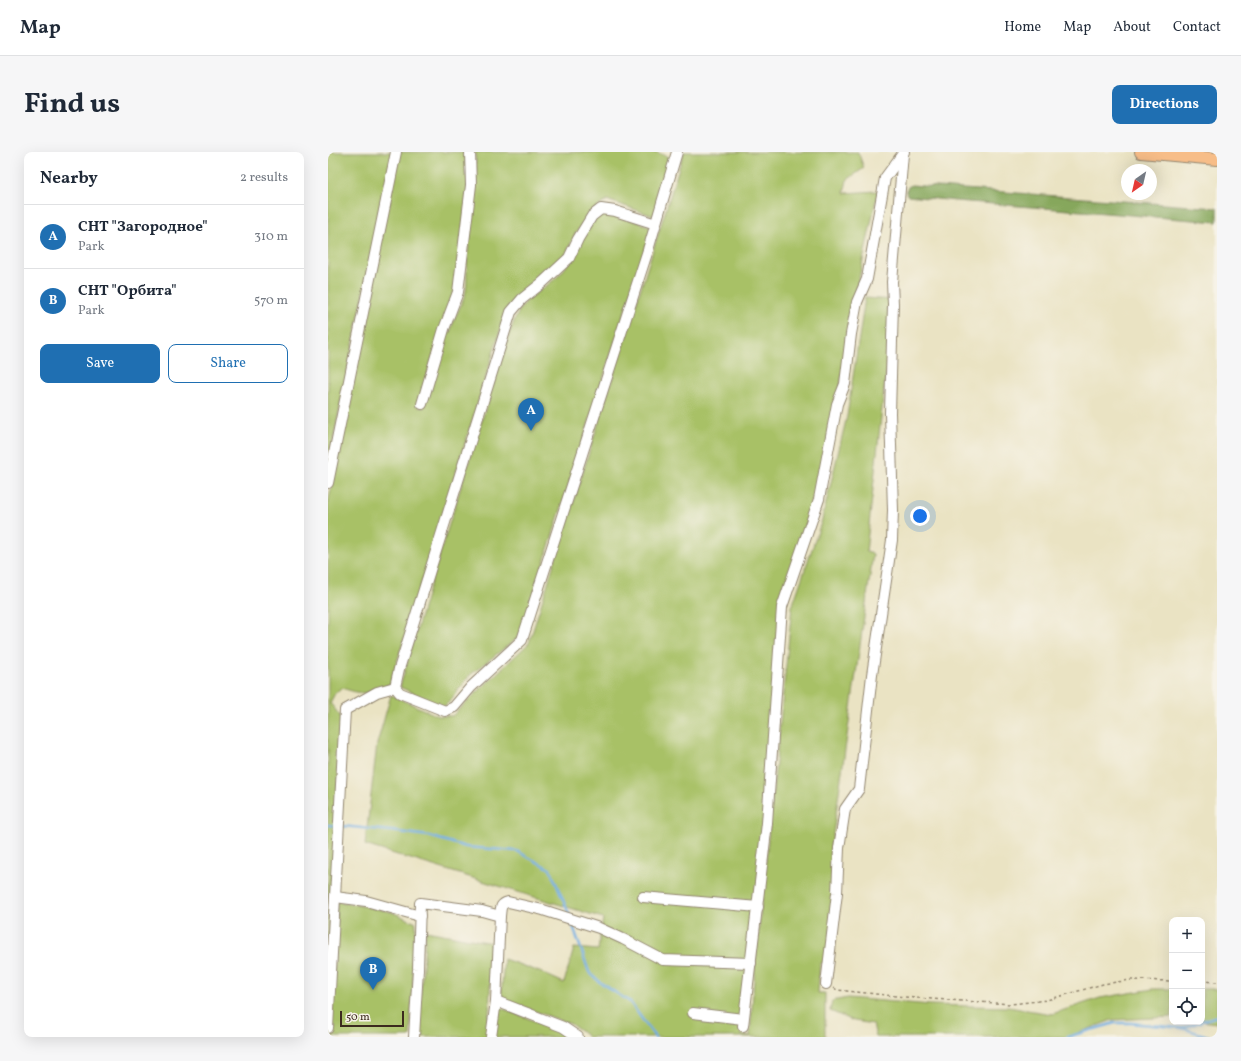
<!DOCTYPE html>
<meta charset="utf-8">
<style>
body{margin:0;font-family:Vollkorn,serif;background:#f6f6f7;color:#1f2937}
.controls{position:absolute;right:12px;bottom:12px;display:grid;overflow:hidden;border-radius:8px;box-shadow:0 4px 16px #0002}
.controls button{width:36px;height:36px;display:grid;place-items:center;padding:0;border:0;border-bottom:1px solid #e0e1e3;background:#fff;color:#1f2937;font:20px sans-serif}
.compass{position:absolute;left:793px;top:12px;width:36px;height:36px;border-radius:50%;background:#fff;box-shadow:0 4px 16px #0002;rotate:214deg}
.scale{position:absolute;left:12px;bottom:10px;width:64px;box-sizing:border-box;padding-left:4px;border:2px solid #3b2a1e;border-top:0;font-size:11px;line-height:14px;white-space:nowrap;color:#3b2a1e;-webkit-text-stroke:3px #f7f3e8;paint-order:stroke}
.you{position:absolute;left:592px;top:364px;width:14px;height:14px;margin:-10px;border:3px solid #fff;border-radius:50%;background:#1a73e8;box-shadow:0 0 0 6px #1a73e833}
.badge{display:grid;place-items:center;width:26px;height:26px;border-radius:50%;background:#1f6fb2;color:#fff;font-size:13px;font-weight:700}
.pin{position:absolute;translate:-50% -33px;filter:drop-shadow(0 1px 2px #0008)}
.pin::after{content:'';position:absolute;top:21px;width:14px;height:12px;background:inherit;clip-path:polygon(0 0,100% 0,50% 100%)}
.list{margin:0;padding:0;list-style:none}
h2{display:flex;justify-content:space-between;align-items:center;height:52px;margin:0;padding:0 16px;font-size:17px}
h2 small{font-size:13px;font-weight:400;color:#747a83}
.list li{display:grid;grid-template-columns:26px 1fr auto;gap:12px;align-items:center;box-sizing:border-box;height:64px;padding:0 16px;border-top:1px solid #e0e1e3}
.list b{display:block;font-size:15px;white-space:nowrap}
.list p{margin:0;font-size:13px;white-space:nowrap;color:#747a83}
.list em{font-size:13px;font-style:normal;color:#747a83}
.actions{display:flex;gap:8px;padding:12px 16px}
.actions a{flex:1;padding:9px 0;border:1px solid #1f6fb2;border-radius:8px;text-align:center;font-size:14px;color:#1f6fb2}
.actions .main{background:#1f6fb2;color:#fff}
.icon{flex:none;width:22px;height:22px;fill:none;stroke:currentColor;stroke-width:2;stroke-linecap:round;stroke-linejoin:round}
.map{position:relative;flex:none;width:889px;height:885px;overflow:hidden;border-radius:8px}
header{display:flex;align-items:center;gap:24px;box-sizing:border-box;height:56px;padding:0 20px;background:#fff;border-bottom:1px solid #e0e1e3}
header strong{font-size:19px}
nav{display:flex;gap:22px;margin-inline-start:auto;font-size:14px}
.intro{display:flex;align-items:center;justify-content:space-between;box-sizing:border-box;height:96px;padding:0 24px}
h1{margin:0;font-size:28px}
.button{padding:10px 18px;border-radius:8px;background:#1f6fb2;color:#fff;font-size:14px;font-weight:700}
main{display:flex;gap:24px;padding:0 24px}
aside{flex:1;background:#fff;border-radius:8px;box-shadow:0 4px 16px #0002}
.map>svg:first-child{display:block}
.green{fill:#a8c166;stroke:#727642}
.forest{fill:#86a75b;stroke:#60683c}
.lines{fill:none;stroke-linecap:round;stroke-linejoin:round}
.stream{stroke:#72aee3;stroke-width:2.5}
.minor-casing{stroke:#928670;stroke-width:12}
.major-casing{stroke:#928670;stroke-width:14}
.path{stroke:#928670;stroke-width:1.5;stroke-dasharray:3 3;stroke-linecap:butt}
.minor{stroke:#fff;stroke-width:10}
.major{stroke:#f7bd88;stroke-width:12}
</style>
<header>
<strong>Map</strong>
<nav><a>Home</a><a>Map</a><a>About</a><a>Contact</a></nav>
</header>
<div class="intro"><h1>Find us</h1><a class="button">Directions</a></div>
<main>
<aside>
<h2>Nearby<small>2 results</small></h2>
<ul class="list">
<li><span class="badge">A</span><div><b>СНТ &quot;Загородное&quot;</b><p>Park</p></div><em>310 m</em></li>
<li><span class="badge">B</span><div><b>CНТ &quot;Орбита&quot;</b><p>Park</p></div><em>570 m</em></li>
</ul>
<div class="actions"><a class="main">Save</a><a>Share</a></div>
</aside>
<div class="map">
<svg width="889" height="885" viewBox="0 0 889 885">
<rect width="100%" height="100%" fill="#f7f3e8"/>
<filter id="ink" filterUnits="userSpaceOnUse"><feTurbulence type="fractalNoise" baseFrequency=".025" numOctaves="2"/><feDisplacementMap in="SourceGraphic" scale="8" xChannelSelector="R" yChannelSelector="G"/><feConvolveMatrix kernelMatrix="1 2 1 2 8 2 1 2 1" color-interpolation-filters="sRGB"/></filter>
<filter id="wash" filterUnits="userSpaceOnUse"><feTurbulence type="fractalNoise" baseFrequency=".012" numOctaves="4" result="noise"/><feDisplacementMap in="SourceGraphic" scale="16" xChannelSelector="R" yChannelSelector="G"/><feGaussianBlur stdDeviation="0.9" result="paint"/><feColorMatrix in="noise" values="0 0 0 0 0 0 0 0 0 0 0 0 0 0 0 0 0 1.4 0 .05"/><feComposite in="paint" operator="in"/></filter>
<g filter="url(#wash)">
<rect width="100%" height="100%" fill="#eae3c3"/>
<!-- green -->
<g class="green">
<polygon points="0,0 65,0 0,313"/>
<path d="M70,0H137L140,34L128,134L112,180L90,255L96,256L117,183L123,180C124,167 133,156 137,143C140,133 138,120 139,110C143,71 150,39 147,0H328L345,7L326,64L279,48L262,61L247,82L237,104L191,143L179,157L62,532C39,542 39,544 14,536L7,541L2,551L13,565L0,826V352Z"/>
<polygon points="356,0 530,0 536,16 519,28 516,41 550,39 527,145 499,312 455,453 448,569 413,883 422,884 427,814 464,455 494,368 519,264 537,146 566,148 538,400 545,402 502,703 508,704 501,811 492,811 490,841 497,841 497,885 260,885 243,872 173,847 176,807 212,820 236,831 246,796 270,798 275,766 37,693 49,592 63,543 110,564 124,564 201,491"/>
<path d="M284,61L324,75L192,484L142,523L121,550L115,555L72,535L99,443L181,182C186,169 191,155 202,146C214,136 228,129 237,116C250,99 257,78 271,62Z"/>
<polygon points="9,749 64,760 88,771 82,885 3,885"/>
<polygon points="98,779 164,791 160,885 89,885"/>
<polygon points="825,837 844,837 844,865 784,868 750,881 743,885 548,885 545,872 526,869 502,859 504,849 520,846 603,853 680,855 724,862 772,846"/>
<polygon points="874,837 889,837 889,871 874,869"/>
<polygon points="171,855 247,885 166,885"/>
</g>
<!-- forest -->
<polygon class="forest" points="583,33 889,56 889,70 628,49 580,44 578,41 579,36"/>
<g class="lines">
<!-- stream -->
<g class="stream">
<polyline points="0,673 9,674"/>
<polyline points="14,674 63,679 101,684 138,695 189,699 222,717 241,762"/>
<polyline points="244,771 261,820 273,831 302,850 327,885"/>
<polyline points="874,869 889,864"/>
<polyline points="855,876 872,870"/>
<polyline points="739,885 787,871 803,871 854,876 883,885"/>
</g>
</g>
</g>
<g filter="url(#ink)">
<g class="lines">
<!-- minor casing -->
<g class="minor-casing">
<g id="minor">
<polyline points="328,72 287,59 273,57 264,64 250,87 241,106 214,131 194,147 183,160 71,517 67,535 72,541 117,559 126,555 143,535 194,488 320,98 349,0"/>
<polyline points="94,252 116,177 130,140 143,33 142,0"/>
<polyline points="0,331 68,0"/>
<polyline points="7,745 38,749 92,764"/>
<polyline points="315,745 430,755"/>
<path d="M172,764C173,756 172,752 180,750L215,758L271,776L295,787L335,808L423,811"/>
<polyline points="498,832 509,741 511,696 517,657 531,637 544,523 564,388 565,358 562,261 565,152 564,130 575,2"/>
<polyline points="168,849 235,875 250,885"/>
<polyline points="365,861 415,867"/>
<polyline points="415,874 439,671 454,455 491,347 509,252 517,232 523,182 529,150 539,127 557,26 576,0"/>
<polyline points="0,876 17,558 49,540 67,535"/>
<polyline points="86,885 90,817 92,751 154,759 172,764 168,849 163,885"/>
</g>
</g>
<!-- major casing -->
<g class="major-casing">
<polyline id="major" points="813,0 889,7"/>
</g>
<!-- path -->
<g class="path">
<polyline points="874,829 889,830"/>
<polyline points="506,836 509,838 587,846 683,852 719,848 775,832 803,828 844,829"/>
</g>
<!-- minor -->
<use href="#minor" class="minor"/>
<!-- major -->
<use href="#major" class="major"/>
</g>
</g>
</svg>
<div class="controls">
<button>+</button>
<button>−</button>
<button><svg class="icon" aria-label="locate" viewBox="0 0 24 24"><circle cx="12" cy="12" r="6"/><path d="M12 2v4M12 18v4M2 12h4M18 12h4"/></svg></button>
</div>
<svg class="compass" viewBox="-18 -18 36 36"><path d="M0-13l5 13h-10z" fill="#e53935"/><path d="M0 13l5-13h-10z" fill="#747a83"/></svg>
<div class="scale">50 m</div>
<div class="you"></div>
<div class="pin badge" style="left:203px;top:279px">A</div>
<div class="pin badge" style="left:45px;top:838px">B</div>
</div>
</main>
